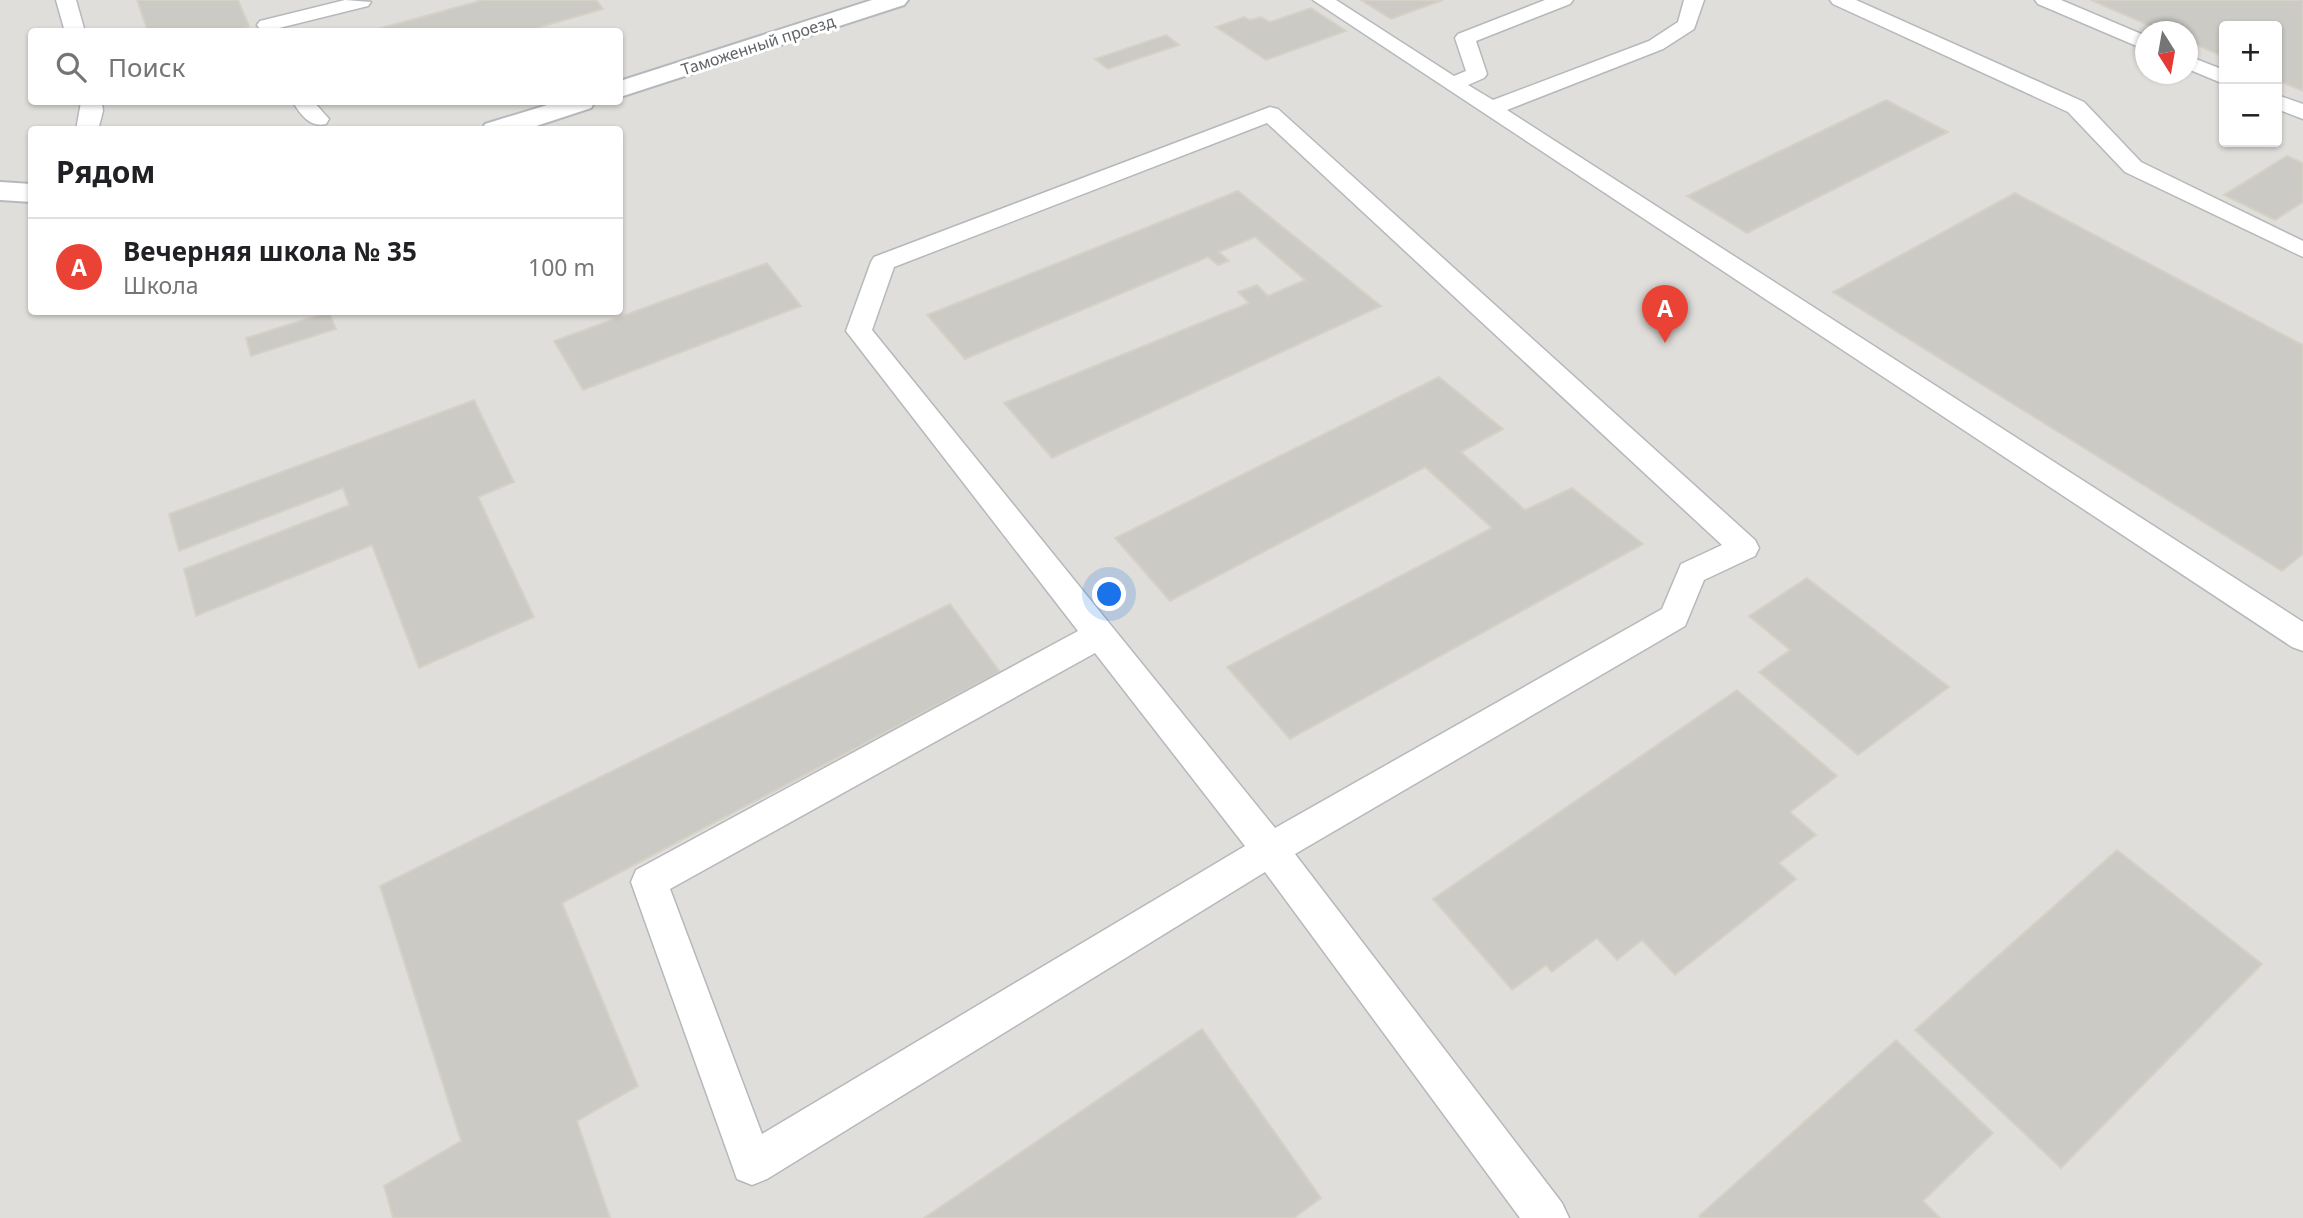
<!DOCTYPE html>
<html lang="ru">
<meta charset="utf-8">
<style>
body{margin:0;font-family:"Noto Sans",sans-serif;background:#f6f6f6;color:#202124}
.controls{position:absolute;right:21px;top:21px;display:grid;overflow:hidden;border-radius:7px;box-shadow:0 2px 5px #0004}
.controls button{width:63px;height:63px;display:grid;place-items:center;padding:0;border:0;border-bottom:2px solid #e0e0e0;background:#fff;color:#202124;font:35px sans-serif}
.compass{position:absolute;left:2135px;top:21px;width:63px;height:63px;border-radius:50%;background:#fff;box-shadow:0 2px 5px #0004;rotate:169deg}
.you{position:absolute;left:1110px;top:595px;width:24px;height:24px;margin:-18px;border:5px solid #fff;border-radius:50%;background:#1a73e8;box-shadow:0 0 0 10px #1a73e833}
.badge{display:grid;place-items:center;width:46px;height:46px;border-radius:50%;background:#ea4335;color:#fff;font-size:23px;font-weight:700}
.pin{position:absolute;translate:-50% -58px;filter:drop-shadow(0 2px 4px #0008)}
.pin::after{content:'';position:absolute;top:37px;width:24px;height:21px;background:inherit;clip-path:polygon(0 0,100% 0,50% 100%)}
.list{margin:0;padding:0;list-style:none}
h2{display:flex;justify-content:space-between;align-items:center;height:91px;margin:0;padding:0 28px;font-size:30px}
h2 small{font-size:23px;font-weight:400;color:#757577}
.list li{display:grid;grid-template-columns:46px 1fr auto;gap:21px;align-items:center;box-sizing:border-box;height:98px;padding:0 28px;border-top:2px solid #e0e0e0}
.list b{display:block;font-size:26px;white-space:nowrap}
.list p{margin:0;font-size:23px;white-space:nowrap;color:#757577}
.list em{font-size:23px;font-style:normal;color:#757577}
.icon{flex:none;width:38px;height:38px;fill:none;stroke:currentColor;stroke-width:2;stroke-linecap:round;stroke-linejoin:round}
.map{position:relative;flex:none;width:2303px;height:1218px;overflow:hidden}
.search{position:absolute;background:#fff;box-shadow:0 2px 5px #0004;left:28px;top:28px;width:595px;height:77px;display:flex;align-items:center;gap:18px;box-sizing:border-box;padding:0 24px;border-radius:7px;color:#757577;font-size:26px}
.panel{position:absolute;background:#fff;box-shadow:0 2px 5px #0004;left:28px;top:126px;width:595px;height:189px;border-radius:7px}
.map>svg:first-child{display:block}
.industrial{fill:#e0deda;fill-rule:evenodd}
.building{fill:#cccac5;stroke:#d6d1c6;stroke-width:2}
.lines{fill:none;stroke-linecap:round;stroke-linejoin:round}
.lane-casing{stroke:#b5b8bc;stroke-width:3}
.street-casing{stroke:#b5b8bc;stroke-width:4}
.lane{fill:#fff;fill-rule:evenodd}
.street{fill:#fff;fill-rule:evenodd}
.labels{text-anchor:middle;stroke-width:6;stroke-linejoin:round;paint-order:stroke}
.far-street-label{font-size:16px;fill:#5f6368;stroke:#fff}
</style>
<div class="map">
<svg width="2303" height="1218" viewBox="0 0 2303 1218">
<rect width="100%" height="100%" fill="#f1efe8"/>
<!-- industrial -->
<path class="industrial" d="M0,0H2303V1218H0ZM2224,26H2277V142H2224ZM32,32H620V102H32ZM2146,32H2188V74H2146ZM32,130H620V312H32Z"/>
<!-- building -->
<g class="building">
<polygon points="137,0 238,0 249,26 228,32 148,32"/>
<polygon points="483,0 596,0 603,9 523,32 367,32"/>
<polygon points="1361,0 1443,0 1391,19"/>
<polygon points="2091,0 2303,0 2303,91 2277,80 2277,26 2224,26 2224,57 2188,41 2188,32 2164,32"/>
<polygon points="1311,8 1346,31 1266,60 1216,27 1244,17 1250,20 1261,17 1270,22"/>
<polygon points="1166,35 1179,45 1108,69 1095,59"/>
<polygon points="1886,100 1948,132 1747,233 1687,196"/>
<polygon points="2287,156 2303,163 2303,202 2275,220 2224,195"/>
<polygon points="1238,191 1381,306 1052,458 1004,403 1249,303 1238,292 1257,285 1268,296 1305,280 1255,237 1219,252 1229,261 1218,265 1208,257 965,359 927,315"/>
<polygon points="2015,193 2303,345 2303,554 2282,571 1833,292"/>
<polygon points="767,263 801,306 583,390 554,341"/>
<polygon points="329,312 336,329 251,356 246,338"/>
<polygon points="1439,377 1503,429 1461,452 1525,510 1572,488 1643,544 1290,739 1227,667 1492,528 1425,467 1170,601 1115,538"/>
<polygon points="474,400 514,482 478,497 534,617 419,668 372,545 196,616 184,569 349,505 343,488 179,551 169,514"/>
<polygon points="1807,578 1949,687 1858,755 1759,672 1790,650 1749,616"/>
<polygon points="950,604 1000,672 562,903 638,1086 577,1121 610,1218 393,1218 384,1186 461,1141 380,886"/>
<polygon points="1737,690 1837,776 1790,812 1816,835 1779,863 1796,879 1675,975 1642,940 1617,960 1597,938 1552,972 1546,965 1512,990 1433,899"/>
<polygon points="2117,850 2262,964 2061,1168 1915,1030"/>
<polygon points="1202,1029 1321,1198 1294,1218 924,1218"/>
<polygon points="1896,1040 1993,1133 1923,1201 1940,1218 1701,1218 1699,1216"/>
</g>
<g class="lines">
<!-- lane casing -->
<g class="lane-casing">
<g id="lane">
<polygon points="56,0 76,0 85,32 65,32"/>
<polygon points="345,0 371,2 368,6 267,31 260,29 257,25 260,21"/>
<polygon points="1313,0 1336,0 1454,76 1466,71 1455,38 1458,34 1545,0 1573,0 1570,4 1476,41 1487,74 1484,78 1468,85 1493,100 1649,41 1678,22 1684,0 1704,0 1694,29 1663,49 1507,110 2303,622 2303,651 2292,647"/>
<polygon points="1830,0 1856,0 2084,102 2141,162 2303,241 2303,257 2125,172 2068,112 1833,4"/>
<polygon points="2035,0 2061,0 2146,36 2146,50 2038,4"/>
<polygon points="2188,56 2224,70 2224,84 2188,69"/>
<polygon points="2277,95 2303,104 2303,119 2277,109"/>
<polygon points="81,102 102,102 103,111 98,130 76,130"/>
<path d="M293,102H314L329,119L326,124C310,128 300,114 293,102Z"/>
<path d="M1270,107L1278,109L1755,540L1759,548L1755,556L1704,580L1685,626L1295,854L1562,1203L1569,1218H1520L1265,872L767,1179L752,1185L737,1179L631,882L636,870L1078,631L846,331L871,262L874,257ZM1267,123L1722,545L1681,564L1662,609L1275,828L872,330L894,267ZM1095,653L1245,846L762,1134L670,889Z"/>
</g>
</g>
<!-- street casing -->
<g class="street-casing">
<g id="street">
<polygon points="872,0 908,0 904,5 620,97 620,81"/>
<polygon points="557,102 595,102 591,108 524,130 482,130 485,124"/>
<polygon points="0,182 32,184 32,202 0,200"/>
</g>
</g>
<!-- lane -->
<use href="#lane" class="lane"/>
<!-- street -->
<use href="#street" class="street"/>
</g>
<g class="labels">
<!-- far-street labels -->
<g class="far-street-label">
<text transform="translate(758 45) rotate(-18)" y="6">Таможенный проезд</text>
</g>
</g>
</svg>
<div class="controls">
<button>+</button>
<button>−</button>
</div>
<svg class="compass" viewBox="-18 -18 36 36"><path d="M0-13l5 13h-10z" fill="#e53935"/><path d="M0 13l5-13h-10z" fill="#757577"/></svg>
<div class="you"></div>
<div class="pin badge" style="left:1665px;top:343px">A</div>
<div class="search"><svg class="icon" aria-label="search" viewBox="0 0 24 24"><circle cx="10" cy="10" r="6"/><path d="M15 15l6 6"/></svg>Поиск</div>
<section class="panel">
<h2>Рядом<small></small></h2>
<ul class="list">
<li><span class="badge">A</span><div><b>Вечерняя школа № 35</b><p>Школа</p></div><em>100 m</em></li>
</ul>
</section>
</div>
